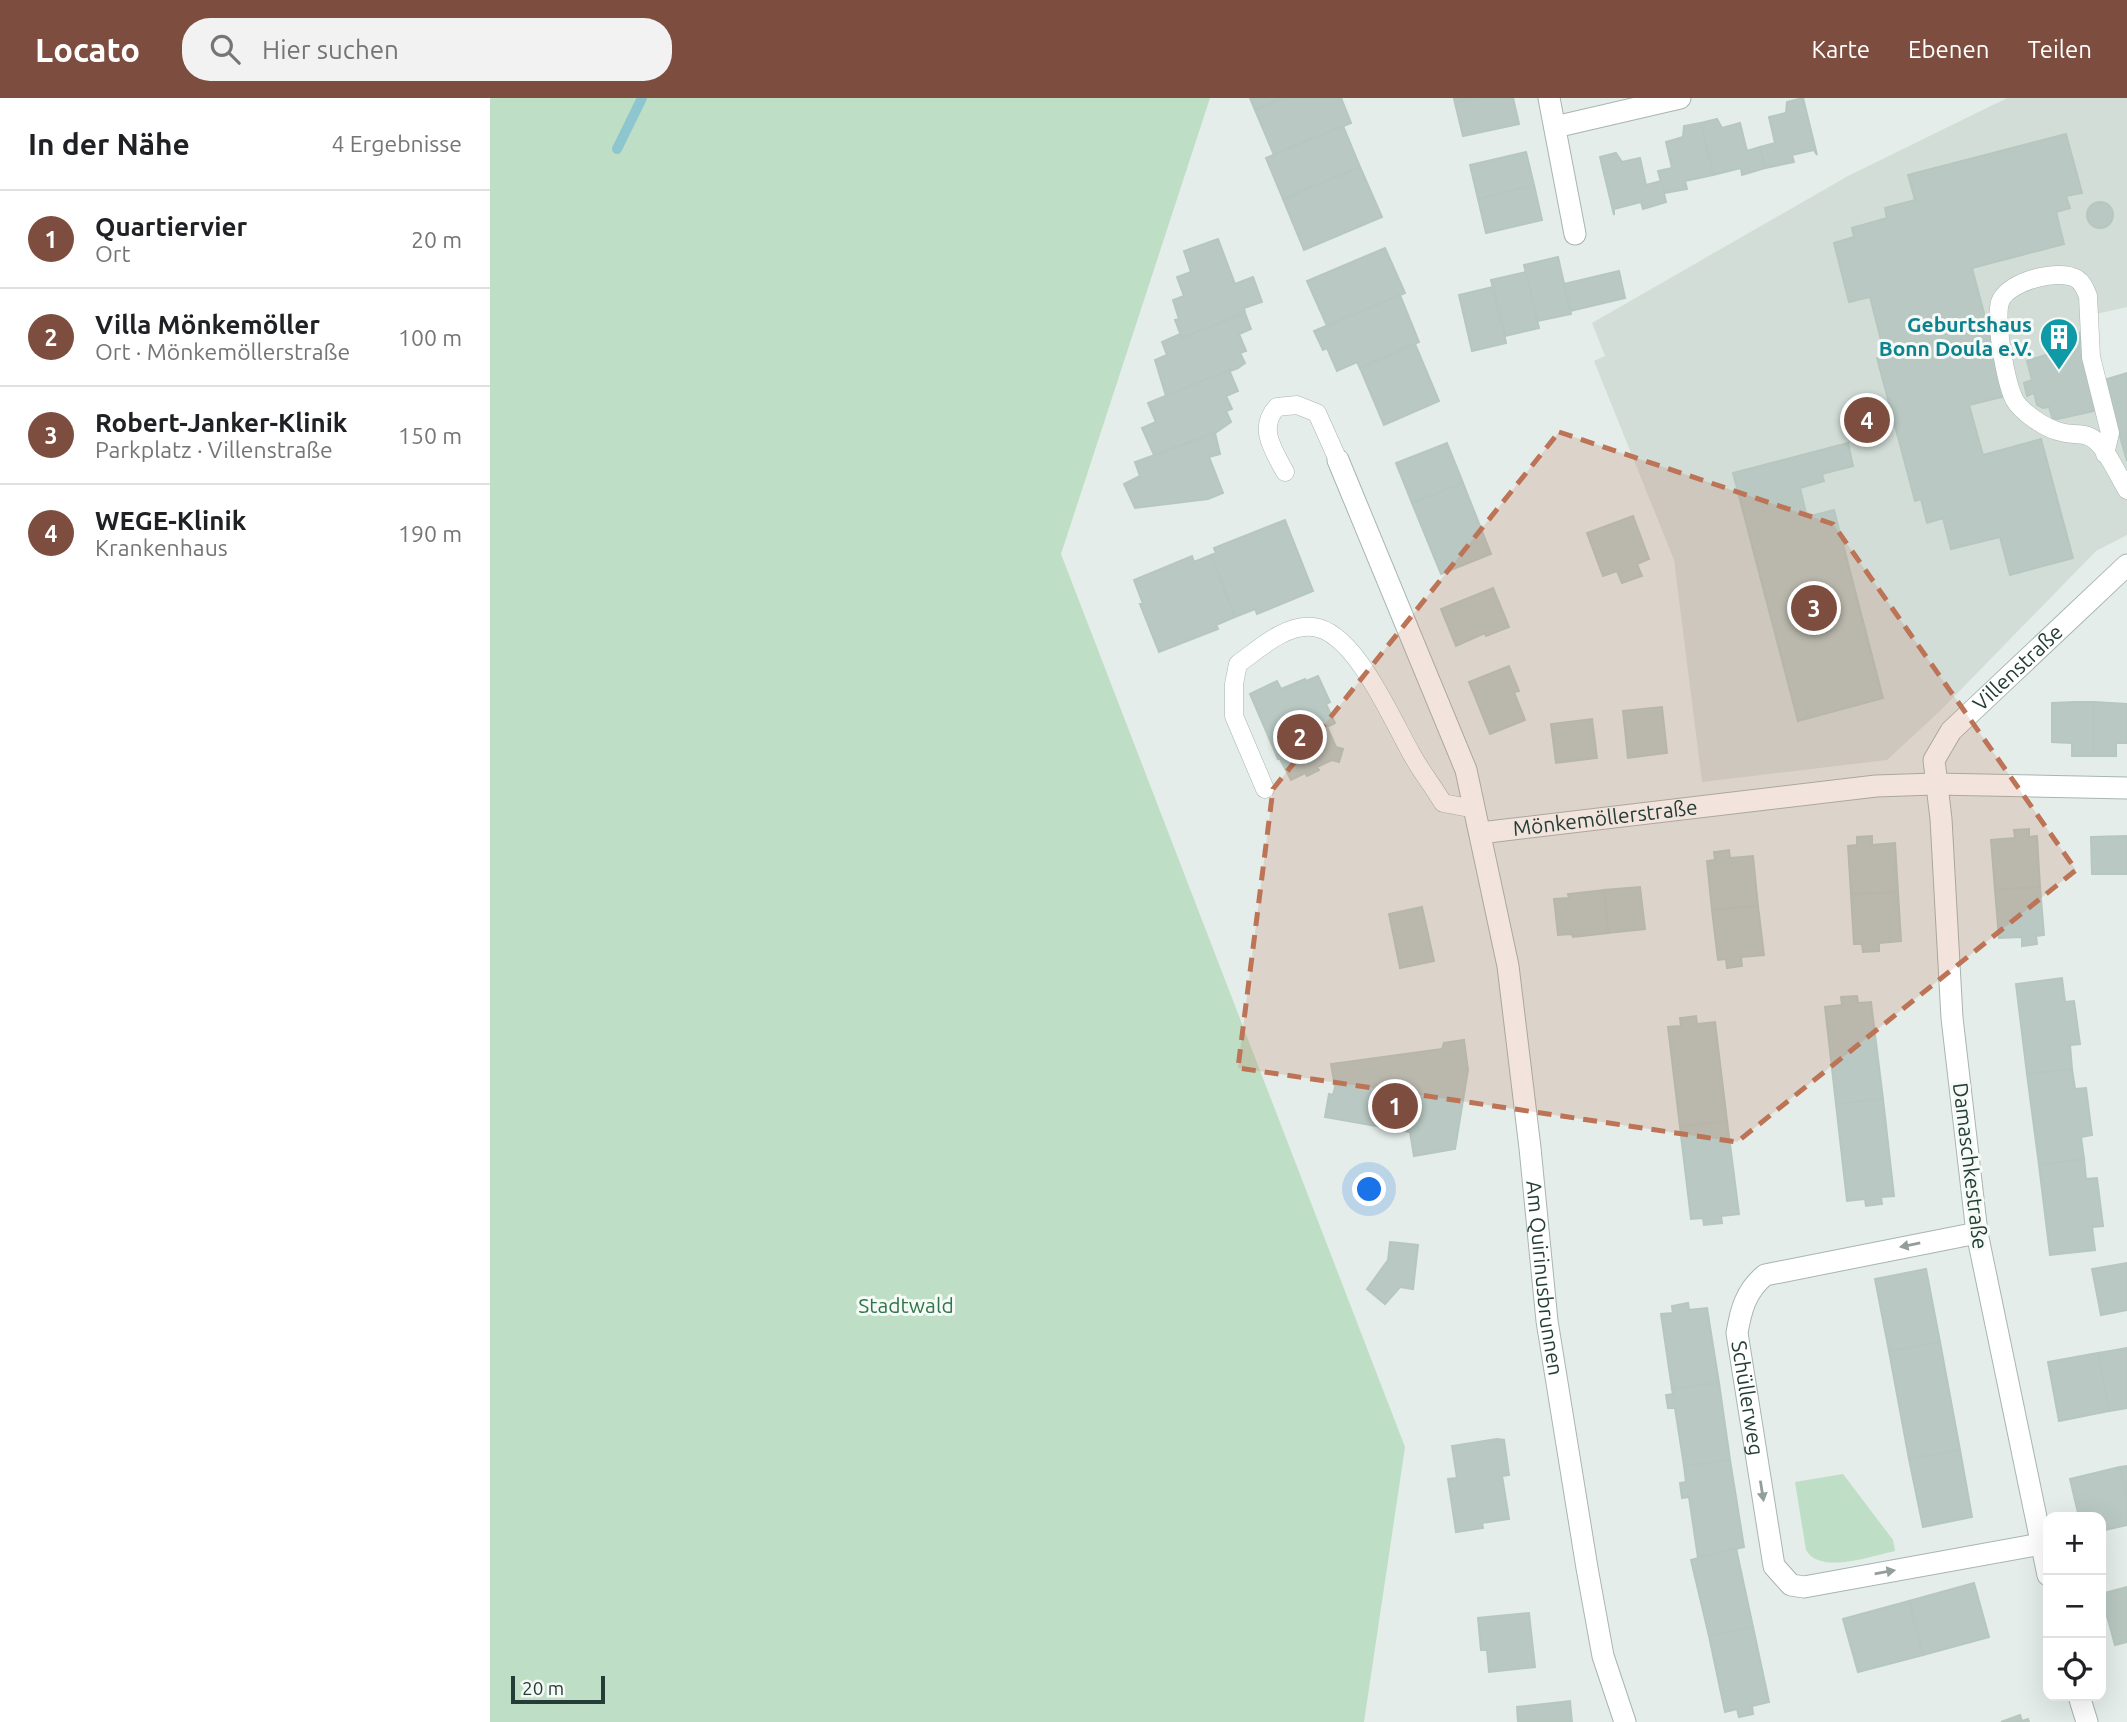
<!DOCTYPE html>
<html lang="de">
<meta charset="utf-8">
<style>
body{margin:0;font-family:Ubuntu,sans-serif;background:#f2f2f2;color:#202124}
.controls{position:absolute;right:21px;bottom:21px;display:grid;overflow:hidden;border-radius:14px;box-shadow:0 7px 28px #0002}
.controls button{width:63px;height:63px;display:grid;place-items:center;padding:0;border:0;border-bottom:2px solid #e0e0e0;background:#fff;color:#202124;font:35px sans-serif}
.scale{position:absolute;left:21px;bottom:18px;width:94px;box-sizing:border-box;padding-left:7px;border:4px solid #243e37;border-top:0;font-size:19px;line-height:24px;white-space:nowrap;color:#243e37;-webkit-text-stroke:5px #f5faf7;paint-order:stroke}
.you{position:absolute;left:880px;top:1092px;width:24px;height:24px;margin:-18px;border:5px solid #fff;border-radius:50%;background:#1a73e8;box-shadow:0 0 0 10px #1a73e833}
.badge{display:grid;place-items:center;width:46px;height:46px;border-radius:50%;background:#7d4e3f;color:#fff;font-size:23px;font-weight:700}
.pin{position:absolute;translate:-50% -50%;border:4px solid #fff;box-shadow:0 2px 7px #0006}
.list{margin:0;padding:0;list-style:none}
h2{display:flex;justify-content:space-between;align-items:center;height:91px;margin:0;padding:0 28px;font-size:30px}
h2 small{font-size:23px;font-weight:400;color:#757577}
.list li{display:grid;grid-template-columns:46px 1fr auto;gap:21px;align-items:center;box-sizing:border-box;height:98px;padding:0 28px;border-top:2px solid #e0e0e0}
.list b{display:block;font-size:26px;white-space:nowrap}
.list p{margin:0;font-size:23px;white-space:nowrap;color:#757577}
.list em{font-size:23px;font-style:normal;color:#757577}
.icon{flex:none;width:38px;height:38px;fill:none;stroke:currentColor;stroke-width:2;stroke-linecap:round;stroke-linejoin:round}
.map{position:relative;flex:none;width:1637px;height:1624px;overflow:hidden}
header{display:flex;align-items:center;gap:42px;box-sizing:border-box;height:98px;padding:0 35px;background:#7d4e3f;color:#fff}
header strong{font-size:33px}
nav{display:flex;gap:38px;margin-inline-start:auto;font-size:24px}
.search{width:490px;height:63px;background:#f2f2f2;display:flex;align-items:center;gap:18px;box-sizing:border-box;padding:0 24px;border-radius:28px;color:#757577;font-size:26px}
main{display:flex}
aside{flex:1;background:#fff}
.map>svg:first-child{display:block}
.built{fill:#d2ddd8}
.green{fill:#bedec6}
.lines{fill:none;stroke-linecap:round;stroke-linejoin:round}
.stream{stroke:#8ec6d0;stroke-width:10}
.building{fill:#b9c8c2;stroke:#b6c7c0;stroke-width:2}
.service-casing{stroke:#a7b5b0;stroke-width:19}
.minor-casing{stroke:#a7b5b0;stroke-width:23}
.service{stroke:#fff;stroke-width:18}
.minor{stroke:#fff;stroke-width:21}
.oneway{fill:#929e9b}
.marked{fill:#bc7356;fill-opacity:0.2;stroke:#bc7356;stroke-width:5;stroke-dasharray:14 9;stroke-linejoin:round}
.labels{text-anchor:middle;stroke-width:6;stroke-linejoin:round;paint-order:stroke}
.culture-label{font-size:21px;font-weight:bold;fill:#0d838f;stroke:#f5faf7;text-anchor:end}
.street-label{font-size:21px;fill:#243e37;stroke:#f5faf7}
.park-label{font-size:21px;fill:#2f754a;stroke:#f5faf7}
</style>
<header>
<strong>Locato</strong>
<div class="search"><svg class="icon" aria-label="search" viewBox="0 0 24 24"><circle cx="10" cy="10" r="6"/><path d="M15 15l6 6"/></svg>Hier suchen</div>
<nav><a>Karte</a><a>Ebenen</a><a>Teilen</a></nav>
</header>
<main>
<aside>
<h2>In der Nähe<small>4 Ergebnisse</small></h2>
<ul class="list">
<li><span class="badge">1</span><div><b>Quartiervier</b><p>Ort</p></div><em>20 m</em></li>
<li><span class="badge">2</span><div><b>Villa Mönkemöller</b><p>Ort · Mönkemöllerstraße</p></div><em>100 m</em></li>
<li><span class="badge">3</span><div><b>Robert-Janker-Klinik</b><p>Parkplatz · Villenstraße</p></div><em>150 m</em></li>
<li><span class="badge">4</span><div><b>WEGE-Klinik</b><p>Krankenhaus</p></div><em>190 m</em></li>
</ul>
</aside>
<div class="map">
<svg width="1637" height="1624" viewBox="0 0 1637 1624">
<rect width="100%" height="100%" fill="#e4ede9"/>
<!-- built -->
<polygon class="built" points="1517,0 1637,0 1637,209 1593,219 1637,363 1637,437 1606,453 1451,612 1397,662 1212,684 1184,462 1104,263 1115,258 1102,225 1358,78"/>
<!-- green -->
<g class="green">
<polygon points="0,0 720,0 571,456 915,1349 874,1624 0,1624"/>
<path d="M1353,1376L1403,1442L1405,1453C1381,1458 1330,1477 1316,1452L1305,1384Z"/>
</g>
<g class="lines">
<!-- stream -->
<polyline class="stream" points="127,51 152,0"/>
</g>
<!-- building -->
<g class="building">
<polygon points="760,0 793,0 765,12"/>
<polygon points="793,0 851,0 861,25 784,57 765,12"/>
<polygon points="964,0 986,0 965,5"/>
<polygon points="986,0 1023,0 1029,26 973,38 965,5"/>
<polygon points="1313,0 1327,57 1324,52 1302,57 1304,64 1275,70 1270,49 1285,45 1279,19 1296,15 1297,4"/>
<polygon points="1227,21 1232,30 1250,25 1257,53 1270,49 1275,70 1252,77 1251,70 1223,77 1211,25"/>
<polygon points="1211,25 1223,77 1195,83 1197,91 1174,95 1168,73 1182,70 1176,44 1193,39 1194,28"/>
<polygon points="853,28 870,69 793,101 776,60"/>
<polygon points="1576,36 1592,95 1576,98 1580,110 1566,114 1574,146 1482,170 1516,298 1479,307 1493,357 1551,341 1583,460 1520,477 1510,439 1461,451 1453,420 1437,425 1431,401 1425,403 1387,260 1395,258 1380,199 1359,204 1344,145 1364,139 1362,130 1397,120 1395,110 1425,102 1418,77"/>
<polygon points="1036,54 1044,87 988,101 980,67"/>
<polygon points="1126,55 1132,64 1150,60 1156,87 1171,83 1176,104 1153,111 1151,104 1124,111 1124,117 1110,59"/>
<polygon points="870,69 892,119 814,152 793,101"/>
<polygon points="1044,87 1052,122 996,135 988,101"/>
<circle cx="1610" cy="117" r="13"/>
<polygon points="728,141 745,186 763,179 772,204 754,210 755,215 692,240 685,222 689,221 683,202 694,198 687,179 701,174 694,153"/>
<polygon points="895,150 915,195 837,228 817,183"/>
<polygon points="1068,159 1081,216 1047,223 1034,167"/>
<polygon points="1129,173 1135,200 1080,213 1074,186"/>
<polygon points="1036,174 1049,230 1015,238 1001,182"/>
<polygon points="1003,189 1016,245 982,253 969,197"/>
<polygon points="910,197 929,244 870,270 867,264 847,273 837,250 833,252 824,233"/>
<polygon points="755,215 761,231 749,236 756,253 750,255 755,265 748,270 676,298 665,262 677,257 672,244 690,236 692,240"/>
<polygon points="1589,235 1608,312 1563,322 1559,309 1553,310 1547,307 1544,295 1537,298 1534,285 1542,282 1537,263 1577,250 1576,238"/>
<polygon points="925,246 949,303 894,327 870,270"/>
<polygon points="739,272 748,293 736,298 742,311 736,313 741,324 725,335 664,357 652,330 666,324 658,305"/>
<polygon points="1637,275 1637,363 1614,282"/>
<polygon points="725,335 730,356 719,359 733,395 718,401 645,410 634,386 650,378 645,364"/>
<polygon points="957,345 973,385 922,405 906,365"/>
<polygon points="1358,345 1363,368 1332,376 1334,383 1310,390 1317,419 1344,412 1393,600 1308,623 1243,375"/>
<polygon points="973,385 1001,456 951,476 922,405"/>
<polygon points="1143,418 1159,461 1147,466 1152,478 1132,485 1127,473 1113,478 1097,435"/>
<polygon points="795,422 823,493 767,516 765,511 745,519 721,457 726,455 724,450"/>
<polygon points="721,457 745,519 726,527 728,531 669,554 650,506 653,506 644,482 702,458 704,464"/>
<polygon points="1003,490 1019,529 996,538 995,535 966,548 951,511"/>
<polygon points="1019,568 1029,593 1024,594 1035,622 1000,636 979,584"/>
<polygon points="828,578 840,604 836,606 845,625 837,629 846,649 853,651 849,664 842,662 827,669 829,672 817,678 815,675 801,682 790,661 788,661 760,596 787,583 791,591 815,581 816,583"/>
<polygon points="1585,604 1604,604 1604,658 1582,658 1582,645 1562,644 1562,605"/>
<polygon points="1604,604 1637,606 1637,645 1626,645 1626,658 1604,658"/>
<polygon points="1172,609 1177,655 1138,660 1133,613"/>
<polygon points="1102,621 1107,660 1066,665 1061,626"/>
<polygon points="1539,731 1539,739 1547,738 1550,789 1505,792 1501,742 1525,740 1524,732"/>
<polygon points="1382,738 1382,747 1405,745 1408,794 1361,796 1358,748 1367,747 1367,739"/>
<polygon points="1637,738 1637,776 1602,776 1601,739"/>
<polygon points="1239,752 1240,760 1263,758 1268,808 1222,812 1217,763 1225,762 1224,754"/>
<polygon points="1150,789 1155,831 1118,835 1114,792"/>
<polygon points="1550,789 1554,837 1546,838 1547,846 1532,848 1532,839 1509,840 1505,792"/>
<polygon points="1114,792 1118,835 1083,839 1082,836 1068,837 1064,801 1079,800 1078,796"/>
<polygon points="1408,794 1411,843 1389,845 1389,853 1373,854 1372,846 1364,846 1361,796"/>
<polygon points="1268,808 1274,857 1251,859 1252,868 1237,870 1236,861 1228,862 1222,812"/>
<polygon points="932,809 944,863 910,870 899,816"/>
<polygon points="1572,880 1575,904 1584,903 1590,946 1580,947 1582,971 1537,976 1526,886"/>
<polygon points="1367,898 1368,905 1381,904 1393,1001 1346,1006 1335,909 1352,907 1351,899"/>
<polygon points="1206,918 1207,926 1225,924 1237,1023 1190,1029 1178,929 1191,928 1190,920"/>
<polygon points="974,942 978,972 965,1051 924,1058 920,1034 835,1019 839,996 843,997 845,989 841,966 952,951 954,945"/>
<polygon points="1582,971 1585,991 1596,990 1602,1037 1591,1039 1594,1061 1549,1067 1537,976"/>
<polygon points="1393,1001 1404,1098 1391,1099 1392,1106 1376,1108 1375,1101 1357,1103 1346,1006"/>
<polygon points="1237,1023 1249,1116 1231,1118 1232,1125 1214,1127 1213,1120 1201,1121 1190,1029"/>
<polygon points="1594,1061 1596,1081 1607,1080 1613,1128 1602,1129 1605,1152 1560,1157 1549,1067"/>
<polygon points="900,1144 928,1147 923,1191 910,1189 895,1206 877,1191 898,1162"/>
<polygon points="1637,1165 1637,1212 1611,1217 1602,1171"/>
<polygon points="1436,1171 1450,1244 1399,1253 1385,1181"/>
<polygon points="1198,1205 1199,1212 1217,1210 1229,1285 1182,1291 1171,1216 1183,1215 1182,1208"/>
<polygon points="1450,1244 1470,1352 1419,1361 1399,1253"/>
<polygon points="1637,1250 1637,1310 1619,1313 1608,1255"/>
<polygon points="1608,1255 1619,1313 1569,1323 1558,1264"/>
<polygon points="1229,1285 1240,1362 1194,1368 1185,1310 1178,1310 1176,1297 1183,1296 1182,1291"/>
<polygon points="1007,1341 1014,1342 1019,1377 1012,1378 1019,1421 992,1425 993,1430 966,1434 958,1381 967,1380 962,1348"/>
<polygon points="1470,1352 1482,1419 1433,1429 1419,1361"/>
<polygon points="1240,1362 1254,1449 1208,1460 1199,1399 1192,1400 1190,1385 1196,1384 1194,1368"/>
<polygon points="1637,1368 1637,1401 1630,1369"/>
<polygon points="1630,1369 1637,1401 1637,1427 1611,1433 1611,1419 1589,1419 1580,1381"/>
<polygon points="1246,1450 1263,1529 1219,1538 1201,1462"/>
<polygon points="1484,1485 1499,1539 1433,1557 1419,1503"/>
<polygon points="1637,1489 1637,1544 1625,1547 1611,1496"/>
<polygon points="1419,1503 1433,1557 1368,1574 1353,1521"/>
<polygon points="1039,1515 1045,1569 999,1574 997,1552 991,1552 988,1520"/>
<polygon points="1263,1529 1279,1604 1262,1608 1263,1616 1249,1619 1247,1611 1235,1614 1219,1538"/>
<polygon points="1080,1603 1082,1624 1028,1624 1027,1609"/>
<polygon points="1530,1617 1532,1623 1538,1621 1539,1624 1511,1624"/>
</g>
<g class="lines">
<!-- service casing -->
<g class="service-casing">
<g id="service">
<path d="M1615,356L1620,335L1601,259L1598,198C1595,191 1593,185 1587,181C1569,170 1520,183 1511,202C1503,217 1516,284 1524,301C1531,314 1556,331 1571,334C1583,338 1595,333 1606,343C1617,352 1629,379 1637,392"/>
<path d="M795,374C784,353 767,330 787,309L807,307L827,315L848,362"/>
<path d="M775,691L744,618V586L748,566C769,551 795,526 823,529C865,533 902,622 921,655C930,672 943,688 953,705L985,711"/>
</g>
</g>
<!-- minor casing -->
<g class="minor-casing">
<g id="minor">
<polyline points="1059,0 1085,136"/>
<polyline points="1065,29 1190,0"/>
<path id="s1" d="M848,362L976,672L1018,868L1040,1050L1057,1223L1097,1470L1113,1558L1135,1624"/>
<path id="s2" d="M990,735L1386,688L1445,686L1637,690"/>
<path id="s3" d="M1487,1135L1275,1177C1256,1193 1251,1211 1247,1235L1284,1468L1301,1487L1314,1489L1551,1446"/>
<path id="s4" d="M1558,1477L1487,1135L1462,920L1451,721L1444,662L1461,633L1637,467"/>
<polyline points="1589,1598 1597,1624"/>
</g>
</g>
<!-- service -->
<use href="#service" class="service"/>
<!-- minor -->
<use href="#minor" class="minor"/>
</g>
<!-- one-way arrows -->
<defs><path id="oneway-solid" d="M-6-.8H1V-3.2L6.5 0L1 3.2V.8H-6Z" transform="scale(1.75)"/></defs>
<g class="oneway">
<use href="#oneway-solid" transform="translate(1420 1147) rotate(168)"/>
<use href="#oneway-solid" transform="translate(1272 1393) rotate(81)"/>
<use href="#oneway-solid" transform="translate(1395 1474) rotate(-10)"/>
</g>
<!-- marked area -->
<path class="marked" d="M1069,334L1343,426L1586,772L1247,1044L748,970L783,691Z"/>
<!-- icons -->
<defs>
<g id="building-pin" transform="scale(2.0125)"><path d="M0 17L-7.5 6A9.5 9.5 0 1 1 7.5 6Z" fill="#0f9aa8" stroke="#f5faf7"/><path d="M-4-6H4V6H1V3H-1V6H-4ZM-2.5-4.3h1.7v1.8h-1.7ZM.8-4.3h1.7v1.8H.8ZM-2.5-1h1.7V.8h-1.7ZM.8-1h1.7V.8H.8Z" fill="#fff"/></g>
</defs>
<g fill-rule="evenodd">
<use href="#building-pin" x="1569" y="239"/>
</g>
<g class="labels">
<!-- culture labels -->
<g class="culture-label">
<text x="1542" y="234">Geburtshaus<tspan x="1542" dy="24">Bonn Doula e.V.</tspan></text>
</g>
<!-- street labels -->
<g class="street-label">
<text dy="7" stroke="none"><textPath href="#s4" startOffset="950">Villenstraße</textPath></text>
<text dy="7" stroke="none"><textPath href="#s2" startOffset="126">Mönkemöllerstraße</textPath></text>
<text transform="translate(1480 1068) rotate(83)" y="7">Damaschkestraße</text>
<text dy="7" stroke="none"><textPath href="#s1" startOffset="850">Am Quirinusbrunnen</textPath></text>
<text dy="7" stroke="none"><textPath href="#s3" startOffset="348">Schüllerweg</textPath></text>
</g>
<!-- park labels -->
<g class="park-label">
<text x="416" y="1215">Stadtwald</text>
</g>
</g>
</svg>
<div class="controls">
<button>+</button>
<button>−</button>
<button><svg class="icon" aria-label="locate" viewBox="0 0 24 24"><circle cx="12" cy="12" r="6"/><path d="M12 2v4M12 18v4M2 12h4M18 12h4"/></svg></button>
</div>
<div class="scale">20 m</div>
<div class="you"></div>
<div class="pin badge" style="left:905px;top:1008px">1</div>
<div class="pin badge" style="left:810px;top:639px">2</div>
<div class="pin badge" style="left:1324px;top:510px">3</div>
<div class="pin badge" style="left:1377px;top:322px">4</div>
</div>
</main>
